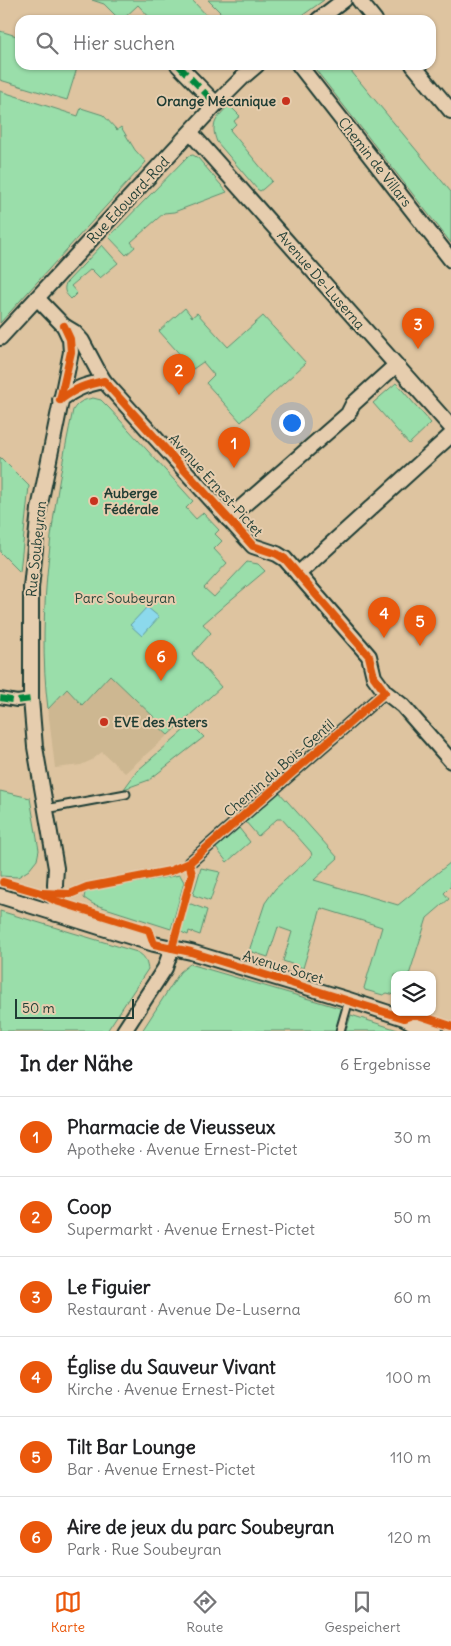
<!DOCTYPE html>
<html lang="de">
<meta charset="utf-8">
<style>
body{margin:0;font-family:Delius,sans-serif;background:#f2f2f2;color:#202124}
.controls{position:absolute;right:15px;bottom:15px;display:grid;overflow:hidden;border-radius:10px;box-shadow:0 1px 4px #0004}
.controls button{width:45px;height:45px;display:grid;place-items:center;padding:0;border:0;border-bottom:1px solid #e0e0e0;background:#fff;color:#202124;font:25px sans-serif}
.scale{position:absolute;left:15px;bottom:12px;width:119px;box-sizing:border-box;padding-left:5px;border:2px solid #1f3d34;border-top:0;font-size:14px;line-height:18px;white-space:nowrap;color:#1f3d34;-webkit-text-stroke:4px #e6cdae;paint-order:stroke}
.you{position:absolute;left:291px;top:422px;width:18px;height:18px;margin:-12px;border:4px solid #fff;border-radius:50%;background:#1a73e8;box-shadow:0 0 0 8px #1a73e833}
.badge{display:grid;place-items:center;width:32px;height:32px;border-radius:50%;background:#ea580c;color:#fff;font-size:16px;font-weight:700}
.pin{position:absolute;translate:-50% -41px;filter:drop-shadow(0 1px 2px #0008)}
.pin::after{content:'';position:absolute;top:26px;width:18px;height:15px;background:inherit;clip-path:polygon(0 0,100% 0,50% 100%)}
.list{margin:0;padding:0;list-style:none}
h2{display:flex;justify-content:space-between;align-items:center;height:65px;margin:0;padding:0 20px;font-size:21px}
h2 small{font-size:16px;font-weight:400;color:#757577}
.list li{display:grid;grid-template-columns:32px 1fr auto;gap:15px;align-items:center;box-sizing:border-box;height:80px;padding:0 20px;border-top:1px solid #e0e0e0}
.list b{display:block;font-size:19px;white-space:nowrap}
.list p{margin:0;font-size:16px;white-space:nowrap;color:#757577}
.list em{font-size:16px;font-style:normal;color:#757577}
.icon{flex:none;width:28px;height:28px;fill:none;stroke:currentColor;stroke-width:2;stroke-linecap:round;stroke-linejoin:round}
.map{position:relative;flex:none;width:451px;height:1031px;overflow:hidden}
.search{position:absolute;background:#fff;box-shadow:0 1px 4px #0004;left:15px;right:15px;top:15px;height:55px;display:flex;align-items:center;gap:12px;box-sizing:border-box;padding:0 18px;border-radius:15px;color:#757577;font-size:19px}
.sheet{height:545px;background:#fff}
nav{display:flex;justify-content:space-around;align-items:center;box-sizing:border-box;height:70px;border-top:1px solid #e0e0e0;background:#fff;font-size:14px;color:#757577}
nav a{display:grid;justify-items:center;gap:2px}
nav .on{color:#ea580c}
.map>svg:first-child{display:block}
.built{fill:#cdb791}
.green{fill:#9adeaa;stroke:#5c8e6f}
.water{fill:#8cd9ec;stroke:#609ba2}
.lines{fill:none;stroke-linecap:round;stroke-linejoin:round}
.service-casing{stroke:#1f3d34;stroke-width:11}
.pedestrian-casing{stroke:#1f3d34;stroke-width:14}
.minor-casing{stroke:#1f3d34;stroke-width:18}
.service{stroke:#e6cdae;stroke-width:7}
.pedestrian{stroke:#e6cdae;stroke-width:10}
.minor{stroke:#e6cdae;stroke-width:14}
.quiet{stroke:#00873e;stroke-width:6;stroke-dasharray:12 6;stroke-linecap:butt}
.cycleway-casing{stroke:#e6cdae;stroke-width:11}
.cycleway{stroke:#de580e;stroke-width:8}
.poi-dot{fill:#c8321e;stroke:#e6cdae;stroke-width:2}
.labels{text-anchor:middle;stroke-width:4;stroke-linejoin:round;paint-order:stroke}
.poi-label{font-size:14px;font-weight:bold;fill:#1f3d34;stroke:#e6cdae;text-anchor:start}
.street-label{font-size:14px;fill:#1f3d34;stroke:#e6cdae}
.park-label{font-size:14px;fill:#25453a;stroke:#e6cdae}
</style>
<div class="map">
<svg width="451" height="1031" viewBox="0 0 451 1031">
<rect width="100%" height="100%" fill="#dec4a0"/>
<filter id="ink" filterUnits="userSpaceOnUse"><feTurbulence type="fractalNoise" baseFrequency=".02" numOctaves="2"/><feDisplacementMap in="SourceGraphic" scale="10" xChannelSelector="R" yChannelSelector="G"/><feConvolveMatrix kernelMatrix="1 2 1 2 8 2 1 2 1" color-interpolation-filters="sRGB"/></filter>
<g filter="url(#ink)">
<!-- built -->
<polygon class="built" points="110,675 159,721 156,724 168,735 125,773 102,752 92,760 81,765 55,768 48,709 67,689 82,705"/>
<!-- green -->
<g class="green">
<polygon points="92,0 192,0 211,20 152,20 138,5 122,20 120,20 104,4"/>
<polygon points="208,0 324,0 296,20 228,20"/>
<polygon points="0,31 20,37 20,65 78,65 67,100 0,80"/>
<polygon points="312,65 346,65 451,192 451,243"/>
<polygon points="0,91 78,116 81,108 103,115 117,130 121,127 135,150 146,162 0,323"/>
<path d="M228,106L231,107L240,116L234,121L236,124L230,130L272,181L263,189L260,191L257,189L217,142C210,124 216,119 228,106Z"/>
<polygon points="193,155 198,158 227,192 174,212 164,213 131,242 135,247 126,255 109,237 188,156"/>
<path d="M102,245L118,263L100,278L91,269L71,286L77,293L71,299C66,294 63,291 66,283Z"/>
<polygon points="185,308 192,317 197,313 228,347 263,316 306,363 241,422 206,383 214,375 203,362 193,369 159,331"/>
<polygon points="396,383 431,423 409,444 373,403"/>
<path d="M93,398L101,400L110,409L193,501L186,508L196,519L203,513L219,530L215,534L222,541L214,549L227,563L204,588L214,597L247,562L258,564L265,571L227,603L203,624L211,633L192,654L221,687L168,735L156,724L158,721L110,675L82,705L67,689L48,709C36,613 53,504 73,410C78,402 83,400 93,398Z"/>
<polygon points="0,457 29,486 20,572 0,552"/>
<polygon points="191,724 204,737 149,780 124,789 137,771"/>
<polygon points="0,791 30,798 39,850 37,860 29,870 18,877 0,876"/>
<polygon points="279,792 338,858 314,880 398,905 451,862 451,886 444,893 449,899 427,918 409,975 395,975 395,995 387,993 383,995 365,990 364,988 382,927 321,908 303,968 283,961 292,932 278,927 268,957 249,951 265,903 275,889 312,856 311,852 282,819 277,819 258,836 245,821 245,819"/>
<polygon points="236,828 239,828 250,842 227,862 216,848 216,845"/>
<polygon points="201,868 220,872 210,901 193,895"/>
<polygon points="180,875 184,882 171,929 93,904 84,898 85,893 92,890"/>
<polygon points="191,904 207,910 200,935 189,931 188,935 179,931 188,905"/>
<path d="M0,911L137,952C145,956 146,960 148,969L107,1031H0Z"/>
<polygon points="190,964 343,1009 336,1031 142,1031 180,972"/>
<polygon points="351,1015 401,1031 346,1031"/>
</g>
<!-- water -->
<polygon class="water" points="147,607 159,617 142,636 130,625"/>
<g class="lines">
<!-- service casing -->
<g class="service-casing">
<g id="service">
<polyline points="45,809 126,794"/>
<polyline points="340,1031 349,1000"/>
</g>
</g>
<!-- pedestrian casing -->
<g class="pedestrian-casing">
<g id="pedestrian">
<polyline points="0,698 17,701 31,699"/>
<polyline points="189,863 385,692"/>
</g>
</g>
<!-- minor casing -->
<g class="minor-casing">
<g id="minor">
<polyline points="359,0 375,20"/>
<polyline points="318,20 344,0"/>
<polyline points="178,65 216,104"/>
<polyline points="299,65 451,260"/>
<polyline points="413,65 451,111"/>
<polyline points="191,133 451,427"/>
<polyline points="37,298 64,326 74,332 82,341 98,371 104,381 253,546 277,554 285,559 298,574 369,656 374,677 385,692 403,706 451,761"/>
<polyline points="0,338 216,104 243,77 257,65"/>
<path d="M60,400C76,388 85,385 104,381"/>
<polyline points="228,519 348,414 353,404 396,365"/>
<polyline points="298,574 451,435"/>
<polyline points="0,896 154,944 191,952 349,1000 404,1018 417,1025 435,1031"/>
<polyline points="56,914 55,884 56,868 35,747 31,699 31,588 39,509 71,352 70,339 64,326"/>
<polyline points="124,1031 165,968 172,948"/>
</g>
</g>
<!-- service -->
<use href="#service" class="service"/>
<!-- pedestrian -->
<use href="#pedestrian" class="pedestrian"/>
<!-- minor -->
<use href="#minor" class="minor"/>
<!-- quiet -->
<g class="quiet">
<polyline points="178,65 216,104"/>
<polyline points="0,698 17,701 31,699"/>
</g>
<!-- cycleway casing -->
<g class="cycleway-casing">
<g id="cycleway">
<polyline points="60,400 71,352 70,339 64,326"/>
<polyline points="3,882 41,893 56,901 149,930 154,944 191,952 404,1018 415,1014 451,1026"/>
<path d="M41,893L70,894L87,887L170,871L189,863L385,692L374,677L369,656L298,574L285,559L277,554L253,546L104,381C85,385 76,388 60,400"/>
<polyline points="172,948 192,874 189,863"/>
</g>
</g>
<!-- cycleway -->
<use href="#cycleway" class="cycleway"/>
</g>
</g>
<!-- markers -->
<g class="poi-dot">
<circle cx="286" cy="101" r="5"/>
<circle cx="94" cy="501" r="5"/>
<circle cx="104" cy="722" r="5"/>
</g>
<g class="labels">
<!-- poi labels -->
<g class="poi-label">
<text x="276" y="106" text-anchor="end">Orange Mécanique</text>
<text x="104" y="498">Auberge<tspan x="104" dy="16">Fédérale</tspan></text>
<text x="114" y="727">EVE des Asters</text>
</g>
<!-- street labels -->
<g class="street-label">
<text transform="translate(375 162) rotate(52)" y="5">Chemin de Villars</text>
<text transform="translate(128 200) rotate(-47)" y="5">Rue Edouard-Rod</text>
<text transform="translate(321 280) rotate(49)" y="5">Avenue De-Luserna</text>
<text transform="translate(216 485) rotate(48)" y="5">Avenue Ernest-Pictet</text>
<text transform="translate(36 549) rotate(-84)" y="5">Rue Soubeyran</text>
<text transform="translate(279 768) rotate(-41)" y="5">Chemin du Bois-Gentil</text>
<text transform="translate(283 967) rotate(17)" y="5">Avenue Soret</text>
</g>
<!-- park labels -->
<g class="park-label">
<text x="125" y="603">Parc Soubeyran</text>
</g>
</g>
</svg>
<div class="controls">
<button><svg class="icon" aria-label="layers" viewBox="0 0 24 24"><path d="M12 4l9 5-9 5-9-5zM3 14l9 5 9-5"/></svg></button>
</div>
<div class="scale">50 m</div>
<div class="you"></div>
<div class="pin badge" style="left:234px;top:468px">1</div>
<div class="pin badge" style="left:179px;top:395px">2</div>
<div class="pin badge" style="left:418px;top:349px">3</div>
<div class="pin badge" style="left:384px;top:638px">4</div>
<div class="pin badge" style="left:420px;top:646px">5</div>
<div class="pin badge" style="left:161px;top:681px">6</div>
<div class="search"><svg class="icon" aria-label="search" viewBox="0 0 24 24"><circle cx="10" cy="10" r="6"/><path d="M15 15l6 6"/></svg>Hier suchen</div>
</div>
<section class="sheet">
<h2>In der Nähe<small>6 Ergebnisse</small></h2>
<ul class="list">
<li><span class="badge">1</span><div><b>Pharmacie de Vieusseux</b><p>Apotheke · Avenue Ernest-Pictet</p></div><em>30 m</em></li>
<li><span class="badge">2</span><div><b>Coop</b><p>Supermarkt · Avenue Ernest-Pictet</p></div><em>50 m</em></li>
<li><span class="badge">3</span><div><b>Le Figuier</b><p>Restaurant · Avenue De-Luserna</p></div><em>60 m</em></li>
<li><span class="badge">4</span><div><b>Église du Sauveur Vivant</b><p>Kirche · Avenue Ernest-Pictet</p></div><em>100 m</em></li>
<li><span class="badge">5</span><div><b>Tilt Bar Lounge</b><p>Bar · Avenue Ernest-Pictet</p></div><em>110 m</em></li>
<li><span class="badge">6</span><div><b>Aire de jeux du parc Soubeyran</b><p>Park · Rue Soubeyran</p></div><em>120 m</em></li>
</ul>
</section>
<nav>
<a class="on"><svg class="icon" aria-label="map" viewBox="0 0 24 24"><path d="M3 6l6-2 6 2 6-2v14l-6 2-6-2-6 2zM9 4v14M15 6v14"/></svg>Karte</a>
<a><svg class="icon" aria-label="directions" viewBox="0 0 24 24"><path d="M12 3l9 9-9 9-9-9zM9 14v-3h6M13 9l2 2-2 2"/></svg>Route</a>
<a><svg class="icon" aria-label="saved" viewBox="0 0 24 24"><path d="M7 4h10v16l-5-4-5 4z"/></svg>Gespeichert</a>
</nav>
